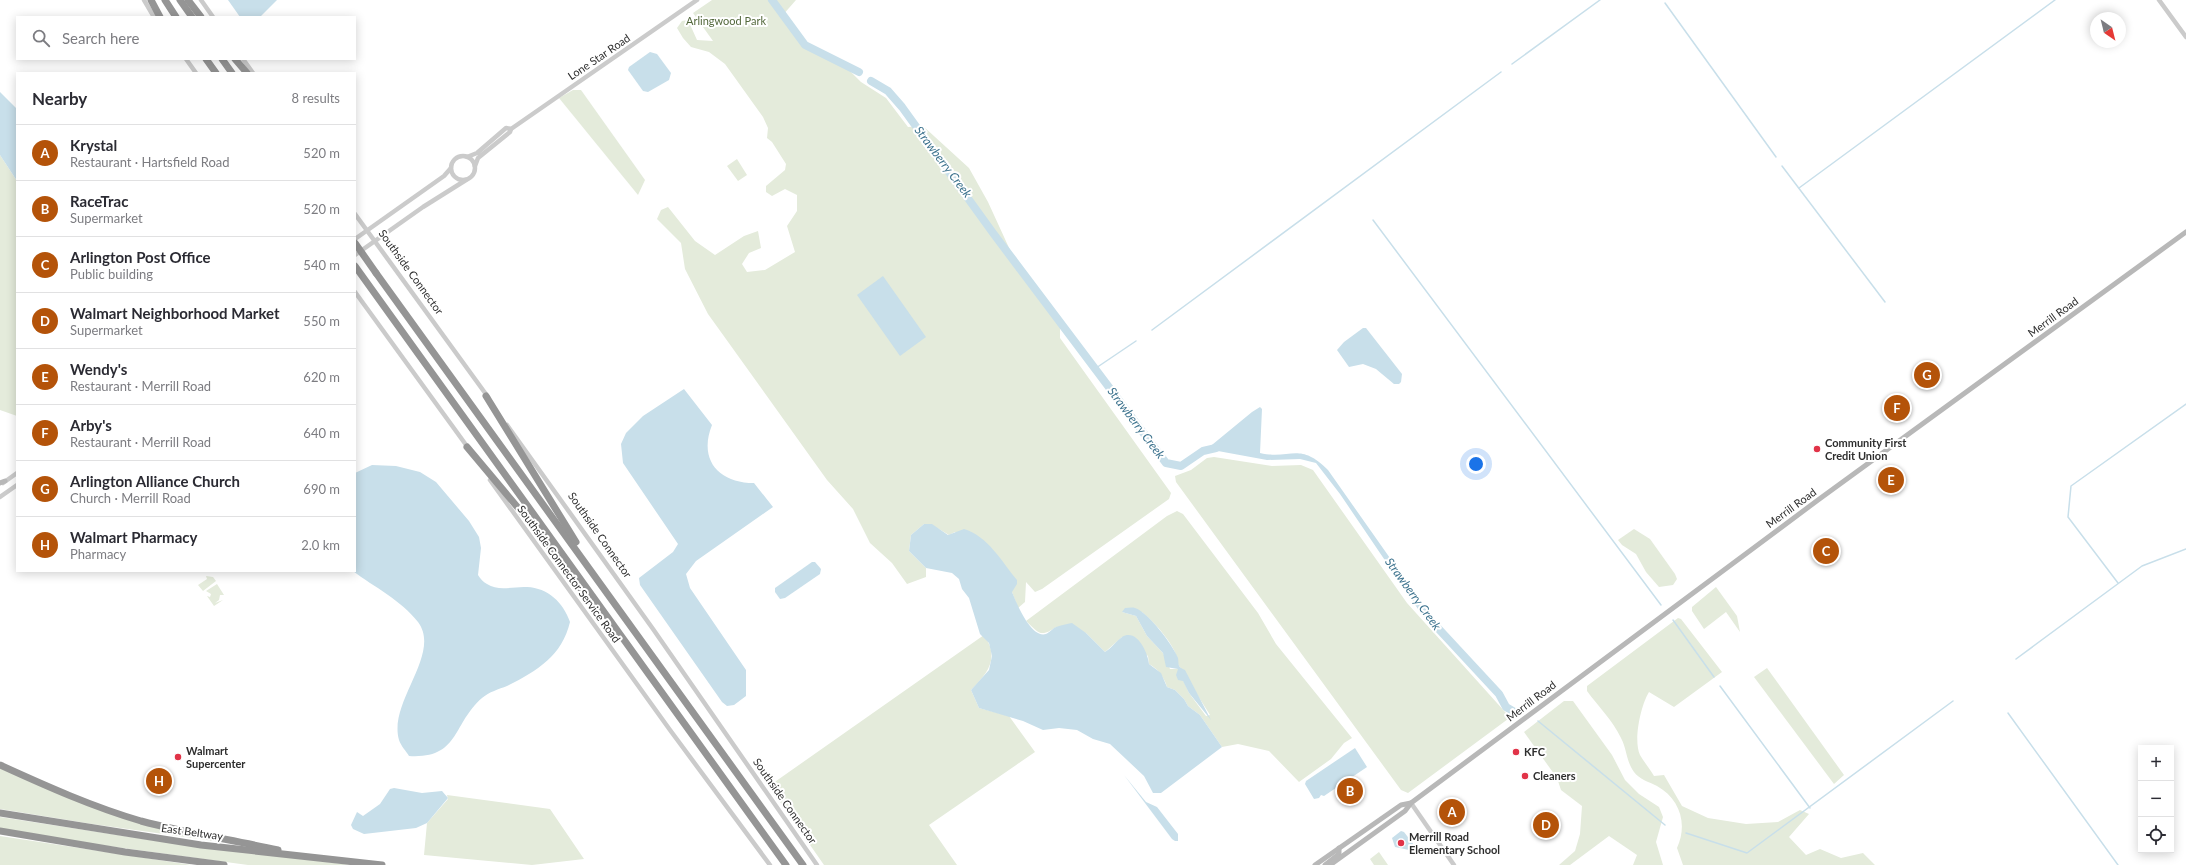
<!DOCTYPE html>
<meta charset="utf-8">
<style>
body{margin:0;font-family:Lato,sans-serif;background:#f7f7f7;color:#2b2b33}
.controls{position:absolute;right:12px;bottom:12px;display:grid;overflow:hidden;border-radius:0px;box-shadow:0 2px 10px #0003}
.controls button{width:36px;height:36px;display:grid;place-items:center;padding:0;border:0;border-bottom:1px solid #e1e1e2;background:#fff;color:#2b2b33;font:20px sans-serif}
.compass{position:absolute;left:2090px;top:12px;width:36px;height:36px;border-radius:50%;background:#fff;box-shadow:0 2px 10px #0003;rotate:145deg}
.you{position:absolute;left:1476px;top:464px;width:14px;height:14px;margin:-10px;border:3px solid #fff;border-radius:50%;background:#1a73e8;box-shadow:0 0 0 6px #1a73e833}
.badge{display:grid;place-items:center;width:26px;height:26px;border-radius:50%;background:#b45309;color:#fff;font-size:13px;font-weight:700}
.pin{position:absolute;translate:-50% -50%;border:2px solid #fff;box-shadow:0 1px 4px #0006}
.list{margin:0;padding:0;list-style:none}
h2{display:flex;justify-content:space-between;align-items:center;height:52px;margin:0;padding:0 16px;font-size:17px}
h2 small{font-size:13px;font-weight:400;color:#7c7c81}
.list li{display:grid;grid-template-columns:26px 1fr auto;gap:12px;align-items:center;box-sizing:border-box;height:56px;padding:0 16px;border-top:1px solid #e1e1e2}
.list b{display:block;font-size:15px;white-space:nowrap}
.list p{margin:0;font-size:13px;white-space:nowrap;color:#7c7c81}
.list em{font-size:13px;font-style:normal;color:#7c7c81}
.icon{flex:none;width:22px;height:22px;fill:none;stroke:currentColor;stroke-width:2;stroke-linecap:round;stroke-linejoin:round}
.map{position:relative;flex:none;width:2186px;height:865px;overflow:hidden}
.search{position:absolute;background:#fff;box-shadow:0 2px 10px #0003;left:16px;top:16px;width:340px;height:44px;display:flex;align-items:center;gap:10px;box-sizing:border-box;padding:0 14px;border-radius:0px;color:#7c7c81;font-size:15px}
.panel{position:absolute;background:#fff;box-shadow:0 2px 10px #0003;left:16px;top:72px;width:340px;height:500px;border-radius:0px}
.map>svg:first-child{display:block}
.green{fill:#e4ebdb;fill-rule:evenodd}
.water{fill:#c8dfea}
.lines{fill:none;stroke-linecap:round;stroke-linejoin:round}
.stream{stroke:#c8dfea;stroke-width:1.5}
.river{stroke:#c8dfea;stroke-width:8}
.tertiary{stroke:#cbcbcb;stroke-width:4.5}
.secondary{stroke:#b8b8b8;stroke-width:5}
.motorway{stroke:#959595;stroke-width:7}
.motorway-bridge{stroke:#959595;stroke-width:7}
.poi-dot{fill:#e13348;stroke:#fff;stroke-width:1.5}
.labels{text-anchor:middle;stroke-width:4;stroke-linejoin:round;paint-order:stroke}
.park-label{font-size:11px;fill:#53683c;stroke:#fff}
.street-label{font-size:11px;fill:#2e2e2e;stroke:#fff}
.poi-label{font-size:11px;font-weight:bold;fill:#2e2e2e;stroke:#fff;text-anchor:start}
.water-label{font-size:12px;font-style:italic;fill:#3d738e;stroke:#fff}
</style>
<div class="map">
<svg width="2186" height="865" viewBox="0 0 2186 865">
<rect width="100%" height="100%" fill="#fff"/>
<!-- green -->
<g class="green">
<polygon points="712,0 796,0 782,16 806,48 850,71 861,82 886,98 908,127 923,126 969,168 988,202 1021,274 1060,327 1060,338 1171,493 1169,499 1042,589 1035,592 1026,582 1025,602 1018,608 1012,592 955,532 949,535 939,529 924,524 911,535 909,551 926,568 926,577 907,584 892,563 870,543 853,509 827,480 708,314 685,269 681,243 657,219 661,210 668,207 695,241 715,255 744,236 758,231 761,248 749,253 742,264 747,272 765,270 795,252 787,226 797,211 797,195 785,189 772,196 766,192 766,186 785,170 786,164 772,142 767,138 768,128 763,117 725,64 709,52 691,47 683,38 677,28 682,21 688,20 697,40 713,41 693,13"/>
<polygon points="573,90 581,90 645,180 638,195 559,98"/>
<polygon points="0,155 17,181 17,416 0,410"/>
<polygon points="737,159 747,175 738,181 727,166"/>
<polygon points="1214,457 1272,466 1301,465 1313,470 1407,603 1506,713 1508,719 1408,793 1401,790 1176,482 1175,476 1191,470 1207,458"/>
<path d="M1177,511L1183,514L1258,613L1276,644L1352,738L1344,743L1331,759L1299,782L1269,751L1238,744L1222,747L1200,715L1188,706L1184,699L1175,690L1167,687C1164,677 1158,669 1149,664L1148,656L1122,637L1105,652L1086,633L1056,627C1040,638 1039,633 1026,621L1167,516ZM1122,612H1142C1154,622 1178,647 1178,664L1210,715L1206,716L1189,693L1178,669H1170L1163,653L1147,636L1136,616Z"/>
<polygon points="1634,529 1650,539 1675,574 1677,579 1673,585 1659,587 1646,572 1636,554 1622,545 1618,540"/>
<polygon points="206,576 213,577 216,581 203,591 198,585 207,579"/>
<polygon points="217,584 224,595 220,595 219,600 215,603 223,600 214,606 207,596 210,597 211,594 206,591"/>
<polygon points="1716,587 1737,616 1740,632 1726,612 1704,629 1692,611 1692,607"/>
<path d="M1678,618L1681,619L1722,672L1674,707L1649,692C1641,705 1633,740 1640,755C1644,762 1650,769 1654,776L1664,775L1682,806L1708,818L1746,824L1778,822L1800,810L1809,814L1789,837L1806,855L1820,849L1841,858L1863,853L1875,865H1683L1677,848C1688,824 1680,799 1657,786C1649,782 1639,779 1634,772C1626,761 1627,749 1621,738C1613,721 1598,706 1587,691V686Z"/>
<path d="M984,635C1000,658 988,673 971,690L979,708L1009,716L1035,752L929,825L957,865H824L769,786Z"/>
<polygon points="1767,668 1844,775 1834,784 1754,677"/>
<polygon points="1564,701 1573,701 1612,755 1625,780 1639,794 1659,807 1663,817 1656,842 1663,865 1633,865 1637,855 1609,836 1570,865 1559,865 1575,851 1580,834 1582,806 1561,790 1557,778 1524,732"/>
<polygon points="0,767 78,801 221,840 221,842 92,824 0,809"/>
<polygon points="447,795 550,809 584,859 532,865 424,855 427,823 448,799"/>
<polygon points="0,817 157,841 351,865 248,865 93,844 0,829"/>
<polygon points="0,836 192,865 0,865"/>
<polygon points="1379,852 1388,865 1374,865 1370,859"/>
</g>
<!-- water -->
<g class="water">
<polygon points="228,0 277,0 260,17 240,17"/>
<polygon points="650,52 657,54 671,73 669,80 648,92 643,91 628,70 629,67"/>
<polygon points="0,92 17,109 17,181 0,155"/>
<polygon points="883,276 926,337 900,356 857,295"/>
<polygon points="1363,328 1366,328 1402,374 1401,382 1399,384 1394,384 1376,369 1363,364 1349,367 1337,350 1344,342"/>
<path d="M684,389L712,425C698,460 719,483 754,483L773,507L696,561L686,574L690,588L746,670V696L734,705L727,706L722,702L640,585L639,578L673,552L678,544L623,463L621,444L626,433L643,416Z"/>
<path d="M1260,407L1262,409L1260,453C1291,460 1299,441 1328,470L1442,632L1434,627L1420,612L1340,494L1316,463L1300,459L1267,460L1207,449L1252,412Z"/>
<path d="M372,465L396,466L420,472L436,482L469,521L479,537L481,548L478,575C480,578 483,582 487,584C499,592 514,586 527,587C548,588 563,602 570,622C562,656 537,671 507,686C499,689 489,692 482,698C452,724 460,759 409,756C406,751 401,746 399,740C388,702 442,654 418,622C401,600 374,587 353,571H355V473Z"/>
<path d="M924,524H932L948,535L964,529C988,536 1002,562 1017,580V584L1012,592C1016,602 1031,639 1046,634C1050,632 1053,628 1056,627C1061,625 1067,624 1072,623L1086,633L1105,652C1112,648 1116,641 1122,637C1137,628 1148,653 1149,664L1161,673L1167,687L1175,690L1184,699L1188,706L1200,715L1222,747L1161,793H1153L1144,776L1110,744L1093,739L1077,730L1059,728L1043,730L1023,721L979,708L971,690L989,670L992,656L989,643L980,634L969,598L962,589L959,579L952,573L926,568L909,551L911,535Z"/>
<polygon points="812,562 815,562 821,569 820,574 785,598 780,599 775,592 775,588"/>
<path d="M1125,608C1128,608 1132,607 1135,608C1148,612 1173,645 1178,658C1179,664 1177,667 1185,670L1211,720L1189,693L1183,681L1178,680L1176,675L1178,669L1166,667L1163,653L1147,636L1136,616L1122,612Z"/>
<polygon points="1355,748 1367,767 1324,796 1321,795 1319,798 1314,799 1305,784 1306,781"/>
<polygon points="1124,775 1146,802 1157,807 1178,834 1178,841 1175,841 1172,839"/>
<polygon points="394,788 422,793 442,791 448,798 427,823 416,828 364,834 353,829 351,825 357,812 363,816 380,804 390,789"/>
<polygon points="1401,831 1404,832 1414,845 1414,848 1409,850 1395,847 1392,838"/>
</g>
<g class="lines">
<!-- stream -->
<g class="stream">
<polyline points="1665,3 1776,157"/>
<polyline points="1512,64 1600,0"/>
<polyline points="1782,166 1885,302"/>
<polyline points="1799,188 2055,0"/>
<polyline points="1373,220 1661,605"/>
<polyline points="1152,330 1501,72"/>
<polyline points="1096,368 1136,341"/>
<polyline points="2118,583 2068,517 2071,486 2186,404"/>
<polyline points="1673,620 1714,677"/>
<polyline points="2016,659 2142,566 2186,549"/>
<polyline points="1720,686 1810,808"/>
<polyline points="2008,713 2118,865"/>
<polyline points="1538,721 1665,825"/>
<polyline points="1686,833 1747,853 1953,701"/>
</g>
<!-- river -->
<g class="river">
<polyline points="772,0 805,45 859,72"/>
<polyline points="871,81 888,91 902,107 993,233 1166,463 1181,466 1203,451 1216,448"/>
<polyline points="1435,625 1499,694 1506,707 1516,713"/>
</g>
<!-- tertiary -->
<g class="tertiary">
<polyline points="144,0 154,17"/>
<polyline points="201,0 213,17"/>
<polyline points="2159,0 2186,37"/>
<polyline points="186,59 196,73"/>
<polyline points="243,59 253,73"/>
<polyline points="511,129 697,0"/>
<circle cx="463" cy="168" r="12"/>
<polyline points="467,157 477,153 506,128 511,129 510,132 478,158 475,166"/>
<polyline points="355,214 488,397"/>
<polyline points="355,239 444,176 451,168"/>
<polyline points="355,255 423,207 466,180"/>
<polyline points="355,292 469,449"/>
<polyline points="507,425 653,629 817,865"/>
<polyline points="490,480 670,730 770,865"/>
<polyline points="3,483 17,473"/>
<polyline points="0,497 17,485"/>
<polyline points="1411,803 1454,865"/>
</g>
<!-- secondary -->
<g class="secondary">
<polyline points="0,483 5,481"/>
<polyline points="1315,865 1401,805 1411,803"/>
<polyline points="1325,865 1339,854 1339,848"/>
<polyline points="1330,865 1405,811 1411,803 1818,500 2186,232"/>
</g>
<!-- motorway -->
<g class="motorway">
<polyline points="151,0 160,17"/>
<polyline points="165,0 176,17"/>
<polyline points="180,0 192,17"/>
<polyline points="188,0 201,17"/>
<polyline points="206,59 216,73"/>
<polyline points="222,59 232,73"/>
<polyline points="235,59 247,73"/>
<polyline points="355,266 786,865"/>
<polyline points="376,273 803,865"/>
<polyline points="486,396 576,542"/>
<polyline points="467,447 540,534 601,616"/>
<path d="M0,765C46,786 93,807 141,821C186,833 233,840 278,850"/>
<polyline points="0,813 201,845 382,865"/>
<polyline points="0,831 125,852 224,865"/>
</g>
<!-- motorway-bridge -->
<polyline class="motorway-bridge" points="355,243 376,273"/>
</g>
<!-- markers -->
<g class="poi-dot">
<circle cx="1817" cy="449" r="4"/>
<circle cx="1516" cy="752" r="4"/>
<circle cx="178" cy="757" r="4"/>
<circle cx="1525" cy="776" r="4"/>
<circle cx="1401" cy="843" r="4"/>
</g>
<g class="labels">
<!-- park labels -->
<g class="park-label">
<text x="726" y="25">Arlingwood Park</text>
</g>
<!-- street labels -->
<g class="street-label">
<text transform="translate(599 57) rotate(-34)" y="4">Lone Star Road</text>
<text transform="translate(411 272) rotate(54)" y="4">Southside Connector</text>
<text transform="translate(2053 317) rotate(-36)" y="4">Merrill Road</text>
<text transform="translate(1791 508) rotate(-36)" y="4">Merrill Road</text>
<text transform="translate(600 535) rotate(55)" y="4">Southside Connector</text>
<text transform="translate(569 574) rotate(54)" y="4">Southside Connector Service Road</text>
<text transform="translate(1531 701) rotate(-37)" y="4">Merrill Road</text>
<text transform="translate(785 801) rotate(55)" y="4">Southside Connector</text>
<text transform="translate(192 832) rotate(8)" y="4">East Beltway</text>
</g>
<!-- poi labels -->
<g class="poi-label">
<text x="1825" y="447">Community First<tspan x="1825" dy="13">Credit Union</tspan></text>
<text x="186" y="755">Walmart<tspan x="186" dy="13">Supercenter</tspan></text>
<text x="1524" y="756">KFC</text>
<text x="1533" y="780">Cleaners</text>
<text x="1409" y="841">Merrill Road<tspan x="1409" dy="13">Elementary School</tspan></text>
</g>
<!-- water labels -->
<g class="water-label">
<text transform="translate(943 162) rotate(53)" y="4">Strawberry Creek</text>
<text transform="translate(1136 423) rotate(53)" y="4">Strawberry Creek</text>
<text transform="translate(1413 594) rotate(54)" y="4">Strawberry Creek</text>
</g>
</g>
</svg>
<div class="controls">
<button>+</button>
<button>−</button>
<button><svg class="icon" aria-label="locate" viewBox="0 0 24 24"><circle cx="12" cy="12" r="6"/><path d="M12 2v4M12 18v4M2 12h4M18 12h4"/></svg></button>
</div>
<svg class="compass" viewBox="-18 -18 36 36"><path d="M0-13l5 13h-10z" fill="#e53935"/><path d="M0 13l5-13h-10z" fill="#7c7c81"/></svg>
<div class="you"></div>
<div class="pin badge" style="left:1452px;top:812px">A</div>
<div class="pin badge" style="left:1350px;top:791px">B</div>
<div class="pin badge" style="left:1826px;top:551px">C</div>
<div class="pin badge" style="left:1546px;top:825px">D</div>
<div class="pin badge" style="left:1891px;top:480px">E</div>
<div class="pin badge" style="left:1897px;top:408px">F</div>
<div class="pin badge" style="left:1927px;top:375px">G</div>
<div class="pin badge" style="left:159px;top:781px">H</div>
<div class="search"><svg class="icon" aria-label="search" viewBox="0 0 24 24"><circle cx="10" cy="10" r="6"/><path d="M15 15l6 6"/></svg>Search here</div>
<section class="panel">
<h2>Nearby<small>8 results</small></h2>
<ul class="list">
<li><span class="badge">A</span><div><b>Krystal</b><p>Restaurant · Hartsfield Road</p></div><em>520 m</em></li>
<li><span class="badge">B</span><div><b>RaceTrac</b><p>Supermarket</p></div><em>520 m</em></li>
<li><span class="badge">C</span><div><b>Arlington Post Office</b><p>Public building</p></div><em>540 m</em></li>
<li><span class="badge">D</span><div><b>Walmart Neighborhood Market</b><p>Supermarket</p></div><em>550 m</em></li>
<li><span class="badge">E</span><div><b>Wendy's</b><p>Restaurant · Merrill Road</p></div><em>620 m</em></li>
<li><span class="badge">F</span><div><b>Arby's</b><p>Restaurant · Merrill Road</p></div><em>640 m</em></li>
<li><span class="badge">G</span><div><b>Arlington Alliance Church</b><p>Church · Merrill Road</p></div><em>690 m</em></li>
<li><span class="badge">H</span><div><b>Walmart Pharmacy</b><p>Pharmacy</p></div><em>2.0 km</em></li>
</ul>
</section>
</div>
